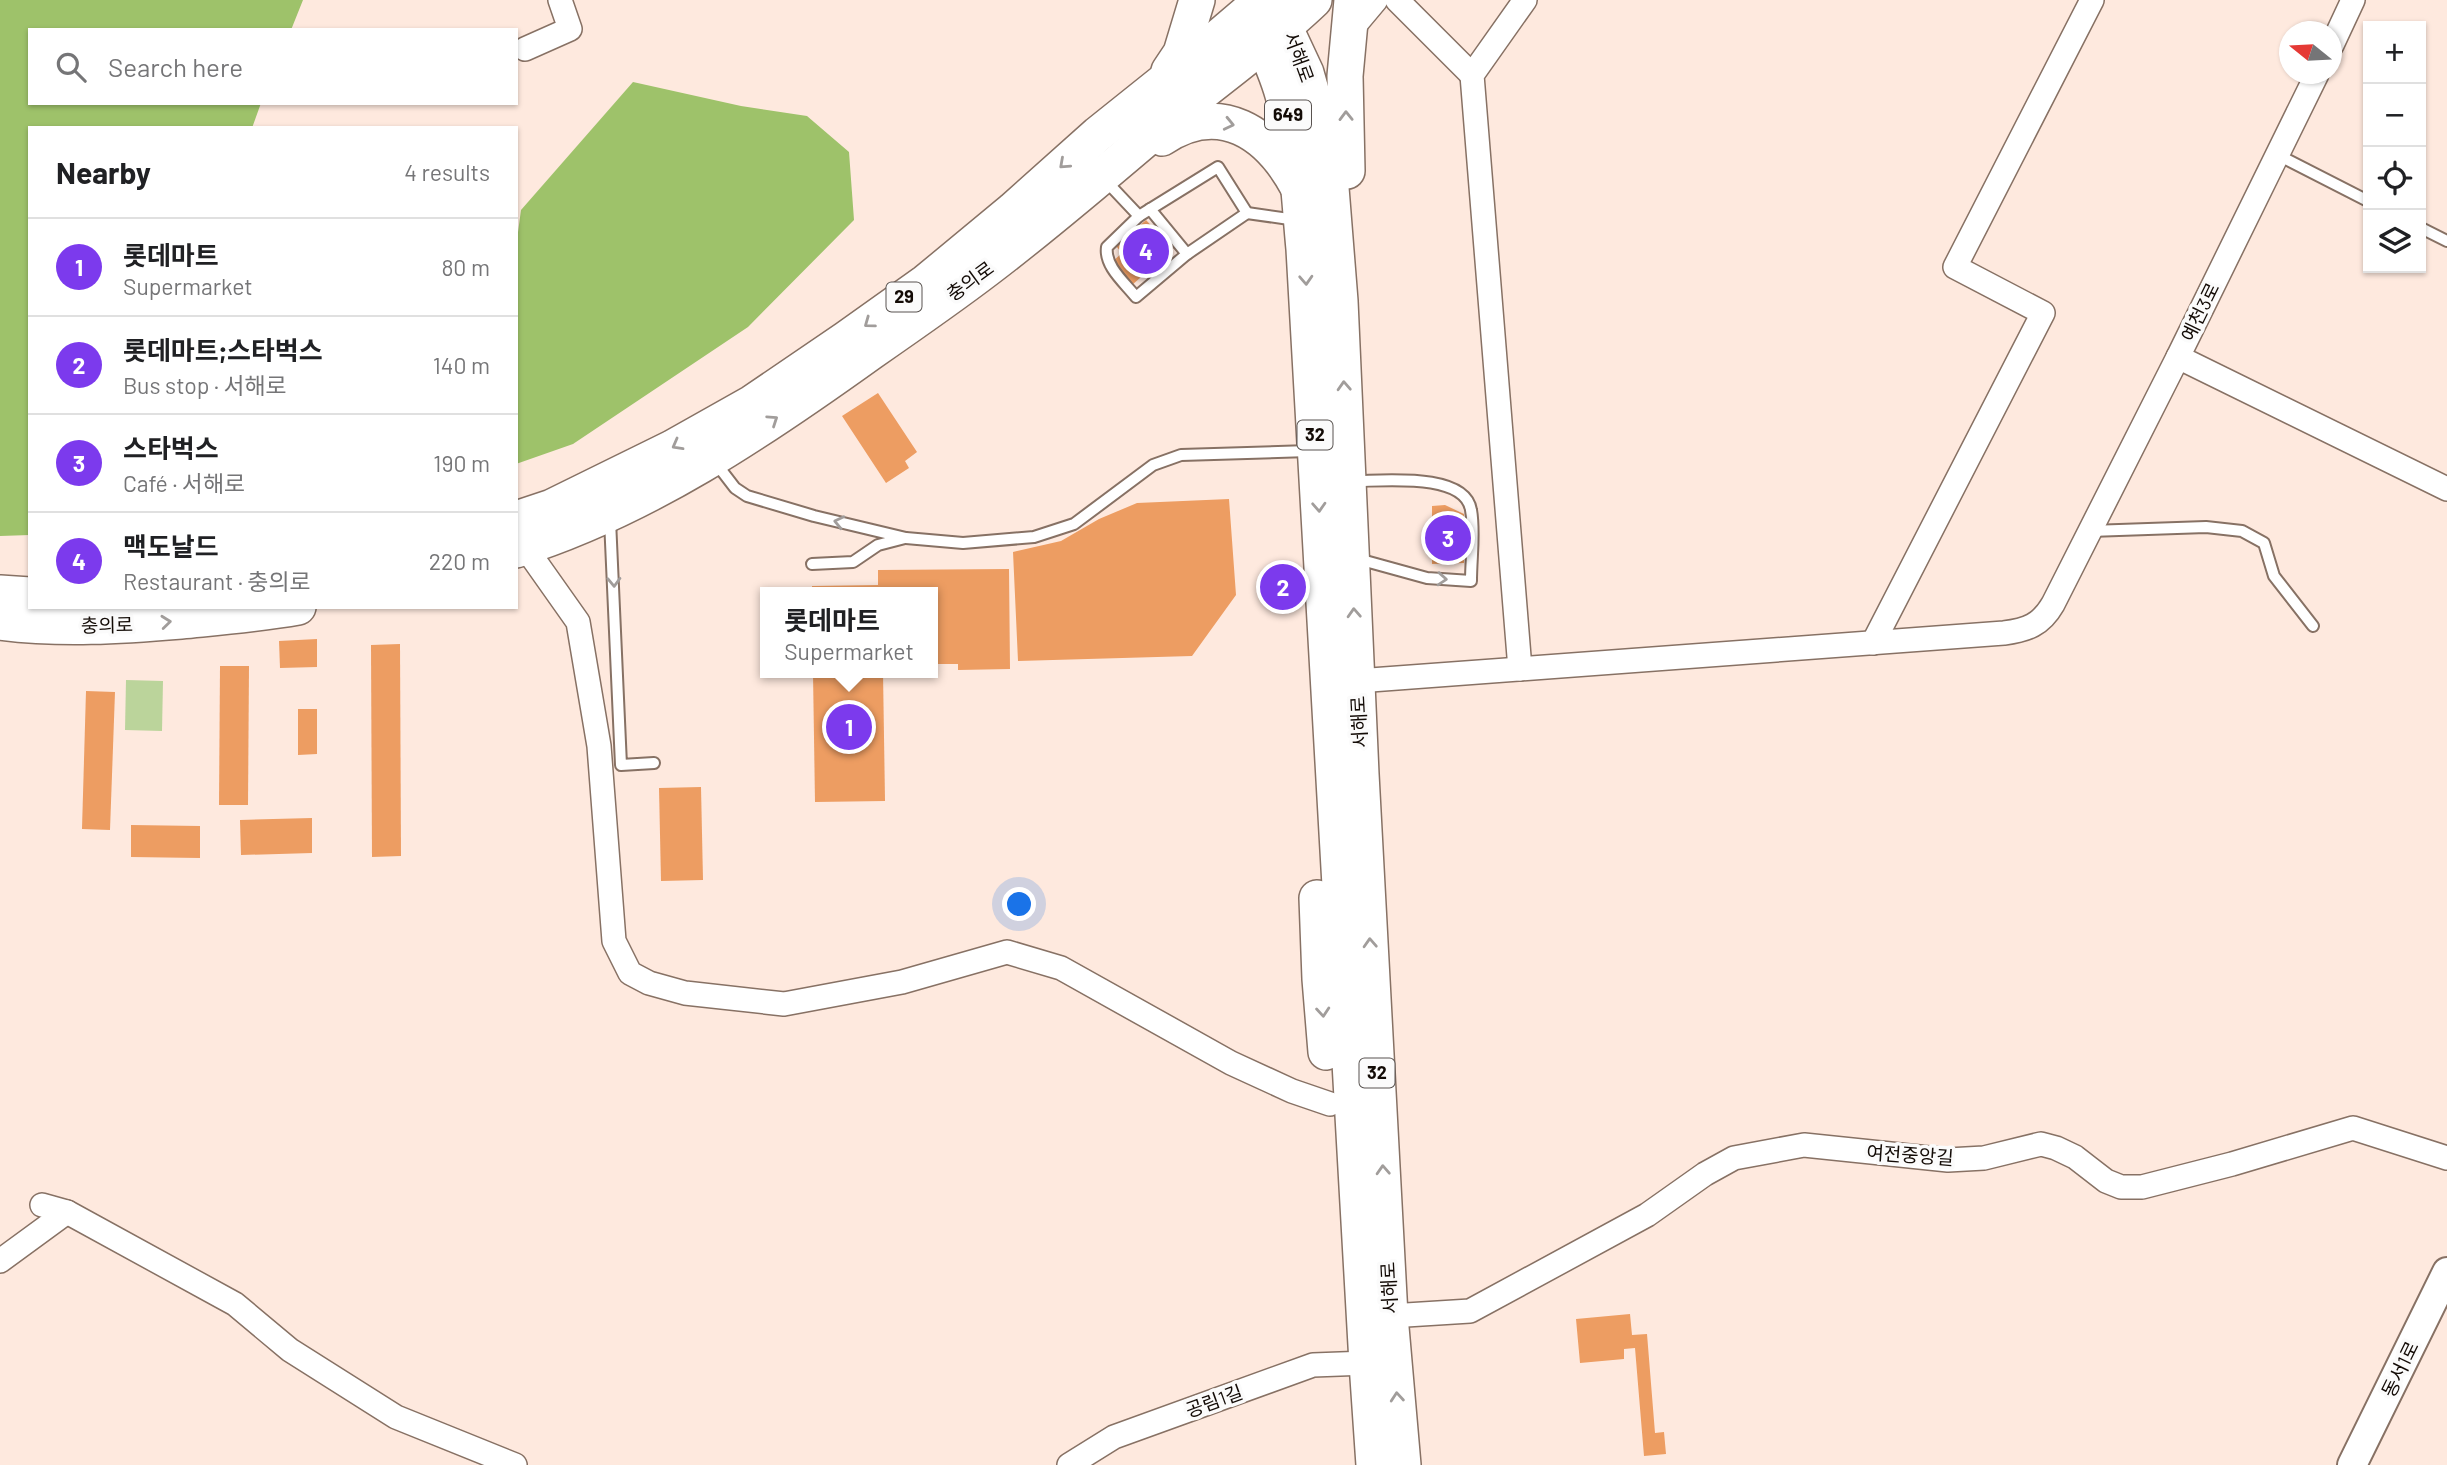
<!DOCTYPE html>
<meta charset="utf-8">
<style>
body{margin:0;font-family:Barlow,"Noto Sans KR",sans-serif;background:#f6f6f6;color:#202124}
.controls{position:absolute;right:21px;top:21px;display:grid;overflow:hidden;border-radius:0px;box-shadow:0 2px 5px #0004}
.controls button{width:63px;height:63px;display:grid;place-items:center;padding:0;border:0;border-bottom:2px solid #e0e0e0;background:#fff;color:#202124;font:35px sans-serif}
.compass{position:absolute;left:2279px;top:21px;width:63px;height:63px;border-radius:50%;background:#fff;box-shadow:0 2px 5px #0004;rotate:288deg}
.you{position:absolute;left:1020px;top:905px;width:24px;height:24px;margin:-18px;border:5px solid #fff;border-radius:50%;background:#1a73e8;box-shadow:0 0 0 10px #1a73e833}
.badge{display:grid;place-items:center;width:46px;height:46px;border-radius:50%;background:#7c3aed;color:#fff;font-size:23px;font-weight:700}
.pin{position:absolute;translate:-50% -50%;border:4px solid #fff;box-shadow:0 2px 7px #0006}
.popup{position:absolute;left:760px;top:587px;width:178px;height:91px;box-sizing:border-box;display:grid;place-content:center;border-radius:0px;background:#fff;filter:drop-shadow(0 2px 5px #0005);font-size:23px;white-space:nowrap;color:#757577}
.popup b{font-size:26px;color:#202124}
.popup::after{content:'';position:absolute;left:50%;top:100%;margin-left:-14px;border:14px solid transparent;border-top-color:#fff}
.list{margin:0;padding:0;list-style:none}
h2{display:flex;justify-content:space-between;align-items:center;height:91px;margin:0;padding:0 28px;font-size:30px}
h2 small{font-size:23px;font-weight:400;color:#757577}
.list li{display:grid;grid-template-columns:46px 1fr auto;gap:21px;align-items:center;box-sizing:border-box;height:98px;padding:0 28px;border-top:2px solid #e0e0e0}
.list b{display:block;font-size:26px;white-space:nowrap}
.list p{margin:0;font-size:23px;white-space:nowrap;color:#757577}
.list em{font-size:23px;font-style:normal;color:#757577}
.icon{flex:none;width:38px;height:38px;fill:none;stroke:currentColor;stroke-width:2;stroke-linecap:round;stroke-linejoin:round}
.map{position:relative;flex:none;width:2447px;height:1465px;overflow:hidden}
.search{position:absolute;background:#fff;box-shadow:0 2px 5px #0004;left:28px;top:28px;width:490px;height:77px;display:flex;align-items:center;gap:18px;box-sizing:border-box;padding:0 24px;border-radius:0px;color:#757577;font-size:26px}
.panel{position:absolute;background:#fff;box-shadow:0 2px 5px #0004;left:28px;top:126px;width:490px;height:483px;border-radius:0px}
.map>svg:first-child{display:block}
.green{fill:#bbd49b}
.forest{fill:#9ec26a}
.building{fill:#ed9d62}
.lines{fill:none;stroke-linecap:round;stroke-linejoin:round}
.service-casing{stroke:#877164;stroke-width:14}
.minor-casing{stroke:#877164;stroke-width:26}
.tertiary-casing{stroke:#877164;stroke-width:32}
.primary-casing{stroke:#877164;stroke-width:38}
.service{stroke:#fff;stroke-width:10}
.minor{stroke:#fff;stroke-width:23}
.tertiary{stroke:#fff;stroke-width:28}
.primary{stroke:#fff;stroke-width:35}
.oneway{stroke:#a19d9b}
.labels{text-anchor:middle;stroke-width:7;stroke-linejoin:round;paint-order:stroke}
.shield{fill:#fbfbfb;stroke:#595350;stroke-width:2}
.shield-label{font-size:18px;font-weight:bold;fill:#130b06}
.street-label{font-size:19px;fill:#130b06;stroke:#fbfbfb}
</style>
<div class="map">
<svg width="2447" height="1465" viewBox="0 0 2447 1465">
<rect width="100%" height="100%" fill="#fee9de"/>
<!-- green -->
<polygon class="green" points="126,680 163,681 162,731 125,730"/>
<!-- forest -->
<g class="forest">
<polygon points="0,0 303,0 291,30 30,30 30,103 261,103 252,128 30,128 30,535 0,536"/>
<polygon points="633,82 741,106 807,116 849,152 854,220 748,327 573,444 516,464 516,247 521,210"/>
</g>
<!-- building -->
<g class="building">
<polygon points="1146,220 1173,249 1132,285 1112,262 1122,253 1116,246"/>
<polygon points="878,393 917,452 905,461 909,468 886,483 842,416"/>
<polygon points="1229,499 1236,595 1192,656 1018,661 1013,552 1061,541 1099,519 1137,503"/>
<polygon points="1445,505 1464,514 1464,563 1432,564 1432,506"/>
<polygon points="1009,569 1010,669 958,670 958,664 933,664 933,592 812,592 812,586 878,585 878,570"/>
<polygon points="317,639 317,667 280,668 279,641"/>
<polygon points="400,644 401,856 372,857 371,645"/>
<polygon points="220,666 249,666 248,805 219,805"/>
<polygon points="813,673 883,673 885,801 815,802"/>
<polygon points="86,691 115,692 110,830 82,829"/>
<polygon points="298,709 317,709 317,754 298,755"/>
<polygon points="701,787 703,880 661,881 659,788"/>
<polygon points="312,818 312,853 241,855 240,820"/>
<polygon points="131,825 200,826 200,858 131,857"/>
<polygon points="1630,1314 1632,1335 1647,1334 1655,1433 1664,1432 1666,1454 1644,1456 1635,1348 1624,1349 1624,1359 1580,1363 1576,1319"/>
</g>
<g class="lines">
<!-- service casing -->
<g class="service-casing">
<g id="service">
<polyline points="2278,155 2368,201"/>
<path d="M1218,167L1247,213L1187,254L1136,297C1125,283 1104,266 1107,247L1139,216Z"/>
<polyline points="1105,180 1139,216"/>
<polyline points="1150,209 1187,254"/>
<polyline points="1247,213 1296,220"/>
<polyline points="2421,228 2447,241"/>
<polyline points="715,462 735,488 747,496 814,516 906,538 963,543 1034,537 1074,524 1153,465 1181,455 1309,451"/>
<path d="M1354,481C1383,481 1465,472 1471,510C1475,532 1471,558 1471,581L1427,578L1358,559"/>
<polyline points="610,520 621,765 654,763"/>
<polyline points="2090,531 2206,527 2242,531 2264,543 2274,576 2313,626"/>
<polyline points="812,564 853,562 878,545 905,538"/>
</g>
</g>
<!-- minor casing -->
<g class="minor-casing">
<g id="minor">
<polyline points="1397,0 1472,75"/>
<polyline points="1350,31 1376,0"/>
<polyline points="2332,45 2353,0"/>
<polyline points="525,49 570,29 560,0"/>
<polyline points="2317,74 2178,357 2447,489"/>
<polyline points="525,547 578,622 599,746 614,941 630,973 649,983 685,993 784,1004 902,982 1007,952 1061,968 1231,1063 1292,1091 1330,1104"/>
<polyline points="1873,643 2043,313 1955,267 2092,0"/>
<polyline points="1520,669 1472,75 1525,0"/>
<path d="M1357,681L2004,633C2027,630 2041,625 2053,604L2178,357"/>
<polyline points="42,1205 67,1212 235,1304 290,1350 396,1417 515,1465"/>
<polyline points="0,1261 67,1212"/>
<polyline points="1390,1316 1470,1311 1647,1215 1705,1174 1734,1158 1804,1145 1948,1160 1984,1158 2041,1144 2056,1148 2075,1157 2106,1181 2121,1187 2142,1187 2232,1164 2353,1128 2447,1158"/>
<polyline points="1069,1465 1114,1437 1313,1365 1367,1363"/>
</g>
</g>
<!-- tertiary casing -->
<g class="tertiary-casing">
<polyline id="tertiary" points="2352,1465 2447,1272"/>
</g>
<!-- primary casing -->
<g class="primary-casing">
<g id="primary">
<polyline points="1272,0 1306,73 1322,129 1331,188 1340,301 1361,774 1390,1316 1403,1465"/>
<path d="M1249,11C1261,39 1275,66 1283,95C1298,145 1299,198 1304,249L1367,1363L1374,1465"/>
<polyline points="1169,71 1181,53 1197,0"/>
<path d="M1162,138C1220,99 1269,133 1298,187"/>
<polyline points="1347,171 1345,76 1352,0"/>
<polyline points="516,519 552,507 672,448 752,403 846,339 926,282 1013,210 1098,134 1208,46 1262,0"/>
<path d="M516,550C646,509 761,431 871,352C910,325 949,298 987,269C1049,222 1108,171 1167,121C1216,80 1268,44 1314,0"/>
<polyline points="0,593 30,595"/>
<path d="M0,622C60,630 122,626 181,621C221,617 259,614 298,607"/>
<polyline points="1317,898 1320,979 1326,1052"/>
</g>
</g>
<!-- service -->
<use href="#service" class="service"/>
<!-- minor -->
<use href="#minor" class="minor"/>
<!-- tertiary -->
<use href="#tertiary" class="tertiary"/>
<!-- primary -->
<use href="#primary" class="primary"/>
</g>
<!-- one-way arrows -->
<defs><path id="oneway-chevron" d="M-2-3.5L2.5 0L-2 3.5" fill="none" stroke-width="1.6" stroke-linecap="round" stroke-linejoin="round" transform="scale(1.75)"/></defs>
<g class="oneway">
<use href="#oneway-chevron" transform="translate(1346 116) rotate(-91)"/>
<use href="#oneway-chevron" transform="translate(1229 124) rotate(13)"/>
<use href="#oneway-chevron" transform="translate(1064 164) rotate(138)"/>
<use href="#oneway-chevron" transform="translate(1306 280) rotate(87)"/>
<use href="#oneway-chevron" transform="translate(869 323) rotate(144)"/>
<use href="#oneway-chevron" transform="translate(1344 386) rotate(-93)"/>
<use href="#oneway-chevron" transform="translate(773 420) rotate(-34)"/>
<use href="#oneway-chevron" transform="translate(677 445) rotate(151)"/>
<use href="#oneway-chevron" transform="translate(1319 507) rotate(87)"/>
<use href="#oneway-chevron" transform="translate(839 522) rotate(-167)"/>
<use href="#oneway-chevron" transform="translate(1442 579) rotate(4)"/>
<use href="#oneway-chevron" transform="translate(614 582) rotate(88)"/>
<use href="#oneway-chevron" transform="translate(1354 613) rotate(-93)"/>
<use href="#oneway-chevron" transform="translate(166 622) rotate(-6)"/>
<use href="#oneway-chevron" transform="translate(1370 943) rotate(-93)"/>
<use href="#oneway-chevron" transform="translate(1323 1012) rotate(85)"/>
<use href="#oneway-chevron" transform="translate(1383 1170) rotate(-93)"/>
<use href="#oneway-chevron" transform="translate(1397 1397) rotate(-95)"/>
</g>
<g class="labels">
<!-- shield labels -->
<g class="shield">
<rect x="1265" y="100.5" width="46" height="29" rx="5"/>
<rect x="886.5" y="282.5" width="35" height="29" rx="5"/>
<rect x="1297.5" y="420.5" width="35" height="29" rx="5"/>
<rect x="1359.5" y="1058.5" width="35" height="29" rx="5"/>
</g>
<g class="shield-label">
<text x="1288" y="121">649</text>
<text x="904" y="303">29</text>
<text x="1315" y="441">32</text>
<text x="1377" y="1079">32</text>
</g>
<!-- street labels -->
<g class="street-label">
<text transform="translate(1299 57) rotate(70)" y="7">서해로</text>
<text transform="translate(970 281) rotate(-36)" y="7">충의로</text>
<text transform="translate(2200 312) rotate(-64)" y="7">예천3로</text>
<text transform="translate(107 625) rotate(-1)" y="7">충의로</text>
<text transform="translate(1359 722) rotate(-93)" y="7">서해로</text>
<text transform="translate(1910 1155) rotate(4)" y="7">여전중앙길</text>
<text transform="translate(1389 1288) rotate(-93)" y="7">서해로</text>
<text transform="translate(2400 1369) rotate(-64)" y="7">동서1로</text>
<text transform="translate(1214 1401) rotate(-20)" y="7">공림1길</text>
</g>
</g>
</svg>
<div class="controls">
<button>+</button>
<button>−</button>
<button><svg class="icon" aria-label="locate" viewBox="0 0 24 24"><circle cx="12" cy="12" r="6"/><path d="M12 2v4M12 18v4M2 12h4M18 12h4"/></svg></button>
<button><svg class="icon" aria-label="layers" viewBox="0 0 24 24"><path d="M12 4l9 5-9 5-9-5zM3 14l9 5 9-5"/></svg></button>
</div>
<svg class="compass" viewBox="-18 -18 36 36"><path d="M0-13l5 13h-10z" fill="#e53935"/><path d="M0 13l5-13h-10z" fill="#757577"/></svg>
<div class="you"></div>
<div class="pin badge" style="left:849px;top:727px">1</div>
<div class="popup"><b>롯데마트</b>Supermarket</div>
<div class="pin badge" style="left:1283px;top:587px">2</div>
<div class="pin badge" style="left:1448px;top:538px">3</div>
<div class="pin badge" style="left:1146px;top:251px">4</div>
<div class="search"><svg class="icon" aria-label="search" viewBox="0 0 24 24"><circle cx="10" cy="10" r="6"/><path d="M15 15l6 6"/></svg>Search here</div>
<section class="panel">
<h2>Nearby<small>4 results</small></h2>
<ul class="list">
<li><span class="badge">1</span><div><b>롯데마트</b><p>Supermarket</p></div><em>80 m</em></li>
<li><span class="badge">2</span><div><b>롯데마트;스타벅스</b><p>Bus stop · 서해로</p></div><em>140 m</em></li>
<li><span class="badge">3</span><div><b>스타벅스</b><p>Café · 서해로</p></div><em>190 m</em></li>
<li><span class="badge">4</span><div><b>맥도날드</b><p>Restaurant · 충의로</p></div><em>220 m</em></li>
</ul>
</section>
</div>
